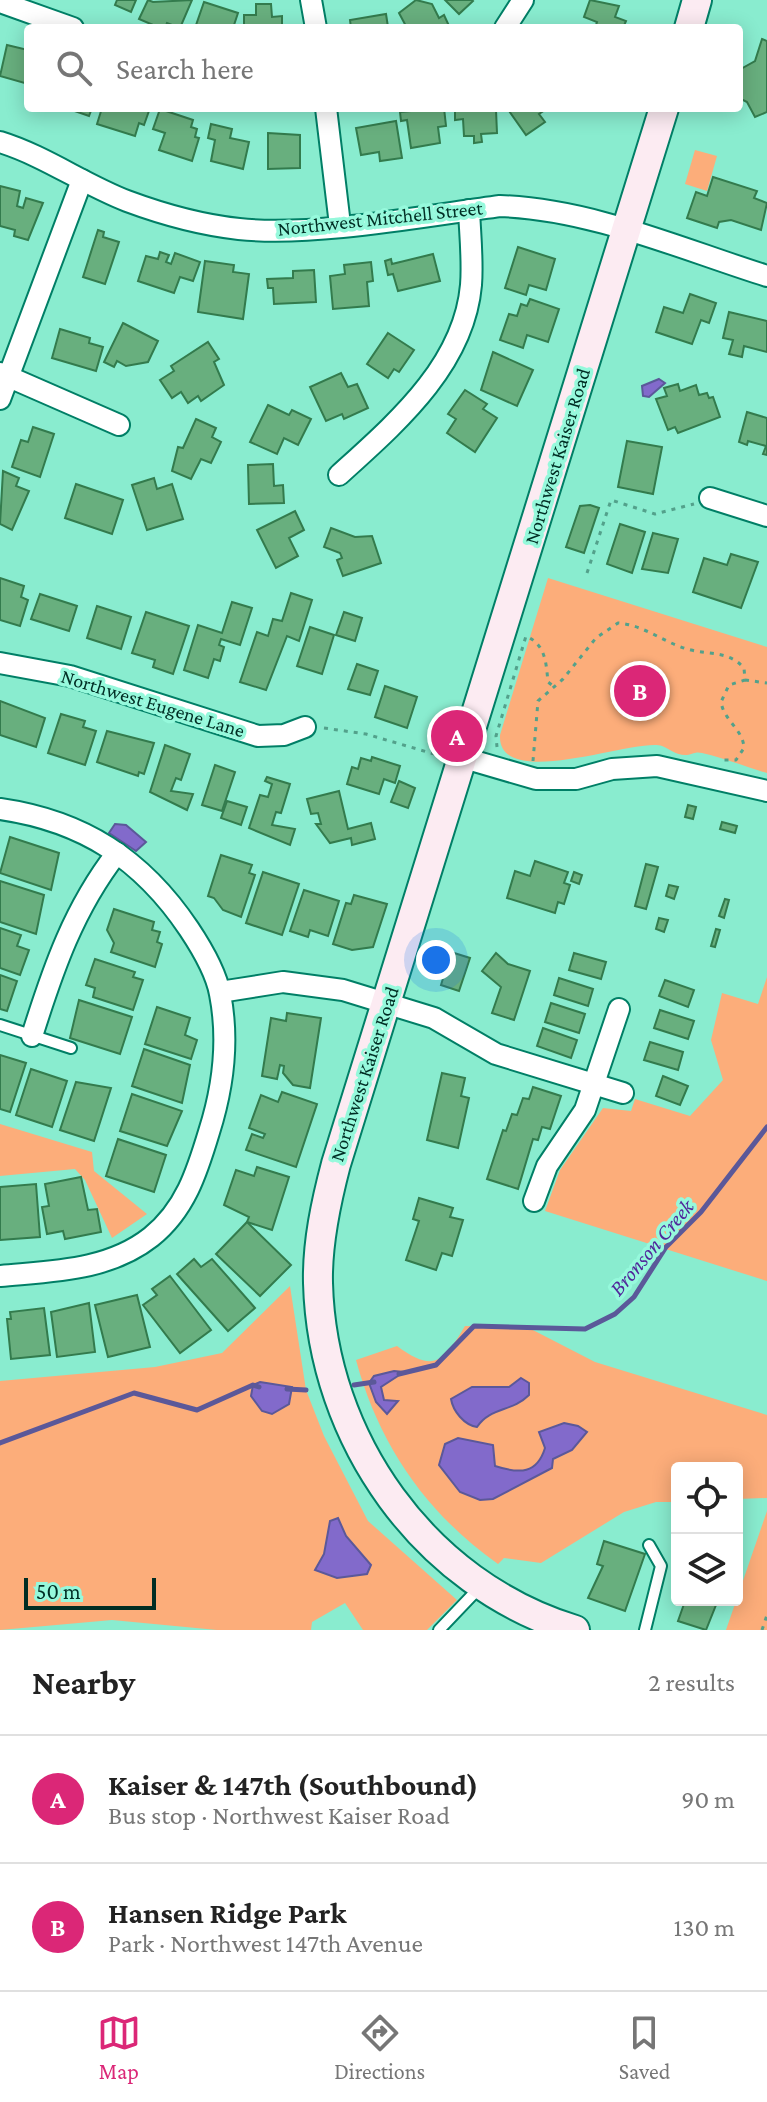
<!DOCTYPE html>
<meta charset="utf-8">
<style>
body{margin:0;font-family:"Crimson Pro",serif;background:#f6f6f6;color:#222}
.controls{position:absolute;right:24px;bottom:24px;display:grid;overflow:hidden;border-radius:8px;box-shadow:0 4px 20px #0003}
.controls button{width:72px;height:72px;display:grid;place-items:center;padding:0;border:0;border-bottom:2px solid #e0e0e0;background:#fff;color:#222;font:40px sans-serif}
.scale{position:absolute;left:24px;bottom:20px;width:132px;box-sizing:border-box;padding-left:8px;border:4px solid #002e24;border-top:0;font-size:22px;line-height:28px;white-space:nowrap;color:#002e24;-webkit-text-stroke:6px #96f9dc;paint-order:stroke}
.you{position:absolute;left:436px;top:960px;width:28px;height:28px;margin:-20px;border:6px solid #fff;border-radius:50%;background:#1a73e8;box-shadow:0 0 0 12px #1a73e833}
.badge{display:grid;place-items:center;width:52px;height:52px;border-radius:50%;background:#db2777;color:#fff;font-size:26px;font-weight:700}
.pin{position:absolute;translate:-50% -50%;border:4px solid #fff;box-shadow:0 2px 8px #0006}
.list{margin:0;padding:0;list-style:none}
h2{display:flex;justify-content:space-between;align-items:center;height:104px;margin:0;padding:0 32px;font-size:34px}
h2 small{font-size:26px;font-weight:400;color:#767676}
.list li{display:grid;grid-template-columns:52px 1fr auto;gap:24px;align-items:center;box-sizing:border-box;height:128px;padding:0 32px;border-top:2px solid #e0e0e0}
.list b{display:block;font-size:30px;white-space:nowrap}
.list p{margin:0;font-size:26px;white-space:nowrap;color:#767676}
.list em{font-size:26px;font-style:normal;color:#767676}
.icon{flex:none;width:44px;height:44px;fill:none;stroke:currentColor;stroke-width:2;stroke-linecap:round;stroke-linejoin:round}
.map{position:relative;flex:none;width:767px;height:1630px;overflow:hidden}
.search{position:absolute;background:#fff;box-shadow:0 4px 20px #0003;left:24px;right:24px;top:24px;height:88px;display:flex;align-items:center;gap:20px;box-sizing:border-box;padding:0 28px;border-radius:8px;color:#767676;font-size:30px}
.sheet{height:360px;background:#fff}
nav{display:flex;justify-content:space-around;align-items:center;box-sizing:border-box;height:112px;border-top:2px solid #e0e0e0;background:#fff;font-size:22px;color:#767676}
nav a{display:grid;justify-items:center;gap:4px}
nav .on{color:#db2777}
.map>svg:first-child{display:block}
.green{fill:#fcad7a}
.water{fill:#826acb;stroke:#5b5899;stroke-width:2}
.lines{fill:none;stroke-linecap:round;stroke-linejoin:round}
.stream{stroke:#5b5899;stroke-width:5}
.building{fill:#68af7e;stroke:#337b4d;stroke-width:2}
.lane-casing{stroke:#007f66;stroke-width:14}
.street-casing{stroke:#007f66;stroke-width:24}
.secondary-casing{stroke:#007f66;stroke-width:32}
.path{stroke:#53a18b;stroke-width:3;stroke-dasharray:4 6;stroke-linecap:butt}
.lane{stroke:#fff;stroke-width:10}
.street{stroke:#fff;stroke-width:20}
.secondary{stroke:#fcebf2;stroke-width:28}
.labels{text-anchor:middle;stroke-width:7;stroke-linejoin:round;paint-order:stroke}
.street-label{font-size:20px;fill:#002e24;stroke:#96f9dc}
.water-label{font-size:22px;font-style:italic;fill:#51289b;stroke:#96f9dc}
</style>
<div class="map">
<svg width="767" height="1630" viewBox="0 0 767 1630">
<rect width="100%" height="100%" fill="#89eccf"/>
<!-- green -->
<g class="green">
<polygon points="695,150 717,156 707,191 685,184"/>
<path d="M548,578L767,647V773C746,767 724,758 702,753C695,751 692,755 685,755C676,755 670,749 662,746C637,737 497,793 500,735Z"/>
<polygon points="767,977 767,1281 545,1211 560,1170 603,1108 631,1111 635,1099 690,1116 723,1080 711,1040 722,993 758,1004"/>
<polygon points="0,1124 92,1152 94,1171 147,1214 112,1238 85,1180 75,1169 0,1176"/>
<polygon points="290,1286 306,1390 324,1436 368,1521 457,1600 427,1630 363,1630 345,1603 312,1622 311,1630 217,1630 112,1620 0,1630 0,1381 155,1367 222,1353"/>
<path d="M465,1326L527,1327L595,1362L767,1415V1498L737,1499V1468H677V1502H656L624,1512L541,1563L504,1558L498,1564C426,1513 379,1445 356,1360L397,1346C435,1374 444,1361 465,1326Z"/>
<polygon points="767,1511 767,1630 726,1630"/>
</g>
<!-- water -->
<g class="water">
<polygon points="659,379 665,383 649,397 643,396 642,386"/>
<polygon points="115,824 126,825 146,842 136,851 109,833"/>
<polygon points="394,1371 404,1372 381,1387 384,1400 398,1401 387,1414 376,1402 369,1383 374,1376"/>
<path d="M521,1378L529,1383V1395C512,1412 490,1407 477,1427C464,1425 453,1411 451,1399L472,1387H509Z"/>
<polygon points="260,1382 292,1387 289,1404 272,1414 262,1411 251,1396 253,1385"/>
<path d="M564,1423L578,1426L587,1432L572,1450L553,1459L552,1468L493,1499L480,1500L460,1492L439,1465L445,1444L458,1438L493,1445L495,1466C520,1474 537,1474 545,1448L539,1432Z"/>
<polygon points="338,1518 346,1536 371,1565 367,1574 337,1578 315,1570 324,1554 330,1521"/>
</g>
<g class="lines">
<!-- stream -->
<g class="stream">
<polyline points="399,1374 436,1365 474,1326 585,1329 615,1314 634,1297 666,1247 701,1212 767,1127"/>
<polyline points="354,1385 374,1382"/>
<polyline points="287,1389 306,1390"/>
<polyline points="0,1443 134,1393 197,1410 253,1385 259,1387"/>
</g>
</g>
<!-- building -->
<g class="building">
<polygon points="117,0 136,0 131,12 115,5"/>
<polygon points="148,0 153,2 192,0 180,28 167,23 165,28 160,28 139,19"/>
<polygon points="416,0 432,4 439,18 444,15 450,28 407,28 399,13"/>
<polygon points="445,0 472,0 473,1 459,14"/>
<polygon points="590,0 619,6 615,17 626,21 623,28 595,28 597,22 584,17"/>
<polygon points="204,2 238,13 233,28 195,28"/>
<polygon points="256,4 271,4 272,17 282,16 282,28 244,28 244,15 256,15"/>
<polygon points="386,14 388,27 397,28 351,28 350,20"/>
<polygon points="762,39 767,41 767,112 755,117 747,102 739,98 739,70 755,61"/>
<polygon points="7,45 28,50 28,84 0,76"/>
<polygon points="66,108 92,108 89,116"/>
<polygon points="102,108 150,108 144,125 139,123 135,136 97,124"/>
<polygon points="444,108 446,126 438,127 440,143 411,148 407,120 401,121 400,112"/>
<polygon points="455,108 496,110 497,133 481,134 482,142 474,143 474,136 464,136 463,119 455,120"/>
<polygon points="507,108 548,108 539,114 545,122 526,135"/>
<polygon points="160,109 193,120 191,127 197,129 195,137 199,138 192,161 159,150 165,133 153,129"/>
<polygon points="396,121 402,158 380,161 379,152 361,155 356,128"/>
<polygon points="211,124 232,129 230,138 249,142 243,169 211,161 215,140 208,138"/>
<polygon points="268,133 300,135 300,168 268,169"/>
<polygon points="713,177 757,191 754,198 767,203 761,230 731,220 719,222 717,228 687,218 696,192 707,196"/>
<polygon points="0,186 20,191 17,206 23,208 26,198 43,203 28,240 14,236 15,230 0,226"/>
<polygon points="98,230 104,232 103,237 119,242 105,284 83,277"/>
<polygon points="518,247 555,259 546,290 529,285 526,295 505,288"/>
<polygon points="160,252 169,255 166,262 171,264 175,253 200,262 193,281 180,277 174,293 138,281 146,256 158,259"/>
<polygon points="433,254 440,281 398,291 393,274 388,275 385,261 391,259 392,264"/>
<polygon points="205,261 234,265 233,272 249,274 243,319 198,312"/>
<polygon points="371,262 373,281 367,282 369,306 333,309 330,276 345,274 344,265"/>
<polygon points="314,270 316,302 274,304 273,288 268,288 267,279 293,278 293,271"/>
<polygon points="690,294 716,303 709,323 701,320 692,344 656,332 664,307 683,313"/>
<polygon points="530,299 559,309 548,342 527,335 523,348 500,340 509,314 517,316 521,304 527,306"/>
<polygon points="729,312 767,321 767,352 744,346 742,357 729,354 733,340 723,338"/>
<polygon points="123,323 158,341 148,362 126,366 117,361 114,367 104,362"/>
<polygon points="60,329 90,338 89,343 103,347 96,371 52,358"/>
<polygon points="388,333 414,350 399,372 394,369 388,378 367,364"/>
<polygon points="208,342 219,359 214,362 224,385 201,401 198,396 188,403 181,392 172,398 160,380 174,371 171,366"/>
<polygon points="493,352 533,370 517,406 481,390"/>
<polygon points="341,373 348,387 357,384 368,408 344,419 342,414 326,421 310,387"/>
<polygon points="678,384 680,391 696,385 699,395 707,393 709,398 713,397 720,417 678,433 675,427 668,430 656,399 667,396 664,388"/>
<polygon points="465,390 487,404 483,409 497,418 475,452 447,433 456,419 448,414"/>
<polygon points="268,405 289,415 292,410 311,419 298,445 284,438 277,454 250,442"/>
<polygon points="747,412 767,418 767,455 763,454 766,446 748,441 747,445 739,442"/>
<polygon points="196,419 216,428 212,437 221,442 211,463 201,459 191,479 172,471 178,447 183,448"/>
<polygon points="33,427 54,434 40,477 12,467 21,440 28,442"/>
<polygon points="627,441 662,447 653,494 618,487"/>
<polygon points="273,464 274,486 283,485 284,503 249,504 248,465"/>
<polygon points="3,471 19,478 16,486 29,491 12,530 0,524"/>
<polygon points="154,478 157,489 172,484 183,519 147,530 132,485"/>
<polygon points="76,484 123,500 112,534 65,518"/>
<polygon points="590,505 599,508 584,553 566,547 580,506"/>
<polygon points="295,511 304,530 289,538 298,556 276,568 257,530"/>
<polygon points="620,524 645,532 632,573 607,564"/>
<polygon points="331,528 355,537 372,536 381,563 343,576 337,560 342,558 340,553 324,547"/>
<polygon points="653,533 678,539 668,573 642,569"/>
<polygon points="731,554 758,562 741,608 693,592 704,558 727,565"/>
<polygon points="0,578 24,586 21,597 28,600 20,626 0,620"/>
<polygon points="291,593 312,600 299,641 287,636 266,690 240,682 257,632 268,636 273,619 282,621"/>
<polygon points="40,594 77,606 69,631 31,619"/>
<polygon points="232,602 252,608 240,645 221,639 219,645 224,647 220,661 214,659 208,678 184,670 198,625 222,633"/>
<polygon points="97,606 131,617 121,649 87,638"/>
<polygon points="146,612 189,626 173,674 153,667 155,660 132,653"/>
<polygon points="344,612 362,618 355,641 336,635"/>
<polygon points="310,627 334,635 322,674 297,666"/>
<polygon points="357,664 378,671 370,695 348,689"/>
<polygon points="385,686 417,697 407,728 375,717"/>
<polygon points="0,701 45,718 36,747 0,735"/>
<polygon points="61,714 85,721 83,727 96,731 85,765 48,753"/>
<polygon points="107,731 154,743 144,774 139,772 138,776 97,762"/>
<polygon points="165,745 190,754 181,780 176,778 171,791 193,794 187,810 150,792"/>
<polygon points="372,757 400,766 395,783 384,779 379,794 347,784 352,767 358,769 361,758 371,761"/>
<polygon points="215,765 235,772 222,811 202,805"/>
<polygon points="267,777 290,784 281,813 276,812 272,825 295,829 290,845 249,828 260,795 268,797 272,784 265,781"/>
<polygon points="399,781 415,788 408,808 391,802"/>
<polygon points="339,791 348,829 371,823 375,839 352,845 351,838 330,843 316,824 321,824 318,813 311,814 307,799"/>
<polygon points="227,801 247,807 241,825 221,818"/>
<polygon points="688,805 696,807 693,819 685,817"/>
<polygon points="722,822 737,826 735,833 720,829"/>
<polygon points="10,837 59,853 51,890 0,873"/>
<polygon points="221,855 252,865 249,873 255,875 241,917 223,910 214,898 208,896"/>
<polygon points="535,861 568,872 564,883 570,885 564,904 558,902 555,913 507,898 515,871 530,876"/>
<polygon points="646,864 658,867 646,909 635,906"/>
<polygon points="263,872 299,884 282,935 246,923"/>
<polygon points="574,872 582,875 579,884 571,881"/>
<polygon points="0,881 44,895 36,934 0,922"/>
<polygon points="669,885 678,887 674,899 666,896"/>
<polygon points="304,890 339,901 328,936 310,930 308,937 290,931"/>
<polygon points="354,895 387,904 373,947 352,950 333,944 346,903 351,904"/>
<polygon points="725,899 729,900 724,918 719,916"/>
<polygon points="114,909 154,922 152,930 160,932 157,942 162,944 155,967 111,952 114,943 107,930"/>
<polygon points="659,918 668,920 664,932 656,929"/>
<polygon points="0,928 21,935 17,946 29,950 20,975 0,968"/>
<polygon points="716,929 720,930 715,947 711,946"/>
<polygon points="451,952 470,958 459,991 441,985"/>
<polygon points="496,953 508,964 530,971 514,1020 492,1013 501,987 482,971"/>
<polygon points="574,953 606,962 601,979 569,970"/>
<polygon points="95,959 135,972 133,977 143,980 133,1010 93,997 95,988 86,985"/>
<polygon points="0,975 17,981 7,1011 0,1009"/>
<polygon points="559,978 593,989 588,1006 554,995"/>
<polygon points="665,980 694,990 688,1007 659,996"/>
<polygon points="79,1000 132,1017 120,1054 70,1038"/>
<polygon points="551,1003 585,1014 579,1033 545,1022"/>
<polygon points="157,1007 190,1018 185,1035 197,1040 191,1059 145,1044"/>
<polygon points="660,1010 694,1021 688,1039 654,1028"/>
<polygon points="287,1013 321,1018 310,1088 293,1085 283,1073 284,1066 280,1065 277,1079 262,1076 271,1018 286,1021"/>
<polygon points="543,1028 577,1040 571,1058 537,1046"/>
<polygon points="650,1042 683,1052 678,1070 644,1060"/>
<polygon points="144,1049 190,1065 182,1103 132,1086"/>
<polygon points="0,1055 26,1063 10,1112 0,1109"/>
<polygon points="31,1069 67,1081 52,1127 16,1115"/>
<polygon points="442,1073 465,1078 461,1096 469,1098 458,1148 427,1140"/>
<polygon points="663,1076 688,1086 680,1105 656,1096"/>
<polygon points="76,1082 111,1088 94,1141 60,1130"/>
<polygon points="533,1087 561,1096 550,1129 542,1127 538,1140 533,1139 518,1189 487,1179 503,1130 506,1131 512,1114 517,1115 523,1098 529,1099"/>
<polygon points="282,1092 317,1104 296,1167 246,1150 252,1134 263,1138 265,1134 249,1128 261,1095 278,1102"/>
<polygon points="132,1094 182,1111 167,1146 120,1131"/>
<polygon points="118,1139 166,1155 154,1192 106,1176"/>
<polygon points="257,1167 289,1177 272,1230 247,1222 249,1217 224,1205 236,1170 254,1176"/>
<polygon points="81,1177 88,1210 97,1209 101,1232 65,1239 63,1231 47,1234 42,1207 49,1206 45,1184"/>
<polygon points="36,1184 40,1237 0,1240 0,1187"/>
<polygon points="419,1198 453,1208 450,1217 463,1220 452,1256 442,1253 436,1270 406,1260 419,1221 413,1219"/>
<polygon points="247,1222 291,1265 260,1296 216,1254"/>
<polygon points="194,1259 201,1267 212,1259 255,1308 228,1331 177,1274"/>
<polygon points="170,1276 211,1330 180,1353 143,1305 157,1295 152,1289"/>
<polygon points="137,1295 150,1347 108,1357 95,1305"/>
<polygon points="89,1303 95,1352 57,1357 51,1312"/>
<polygon points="44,1308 50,1355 11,1359 7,1319 11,1319 10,1312"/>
<polygon points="604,1541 645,1554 625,1611 588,1598 603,1566 597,1564"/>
<polygon points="677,1599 718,1600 706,1630 678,1621 684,1604"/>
</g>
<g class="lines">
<!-- lane casing -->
<g class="lane-casing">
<g id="lane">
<polyline points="0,1025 71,1048"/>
<polyline points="439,1630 480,1587"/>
<polyline points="645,1630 661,1566 649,1545"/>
</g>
</g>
<!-- street casing -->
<g class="street-casing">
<g id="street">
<polyline points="311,0 316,28"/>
<polyline points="0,2 73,28"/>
<polyline points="505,28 523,0"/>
<polyline points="326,108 340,225"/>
<path d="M0,142C45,156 83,184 127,201C162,214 202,225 239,229C313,237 425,216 500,206C591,209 681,249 767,276"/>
<polyline points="0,373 119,425"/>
<polyline points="0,399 82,180"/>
<path d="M339,475C395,424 464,366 471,285C473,261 470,234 469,210"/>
<polyline points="710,498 767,516"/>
<polyline points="0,663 70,676 258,736 284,735 305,727"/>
<polyline points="464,758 536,779 576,779 612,769 657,766 767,791"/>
<path d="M0,809C83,821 142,859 189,929C201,947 216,972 220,994C229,1040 223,1088 209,1132C197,1172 185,1210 151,1237C108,1271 52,1271 0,1276"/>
<polyline points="220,992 283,982 343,990 434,1018 496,1054 623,1093"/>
<path d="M32,1036C53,969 74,908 117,853"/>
<polyline points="534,1201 547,1166 585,1110 619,1009"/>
</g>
</g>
<!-- secondary casing -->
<g class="secondary-casing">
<g id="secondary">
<polyline points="689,28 697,0"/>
<path d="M575,1630C424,1584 322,1439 318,1283C317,1243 326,1202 336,1164L664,108"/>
</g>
</g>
<!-- path -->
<g class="path">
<polyline points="587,573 611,500 655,514 694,504"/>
<polyline points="745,680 767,683"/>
<polyline points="324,728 366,734 441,756"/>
<path d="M497,747L496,736L526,636C546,645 546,663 548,682L553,686"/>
<path d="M533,761L538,701L563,679L596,638L618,623C645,625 665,644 691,650C711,655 729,651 744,668L745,680L729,685L721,702C724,721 743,729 744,748L736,760H720"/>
<polyline points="762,1630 767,1615"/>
</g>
<!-- lane -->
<use href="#lane" class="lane"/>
<!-- street -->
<use href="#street" class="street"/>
<!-- secondary -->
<use href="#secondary" class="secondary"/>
</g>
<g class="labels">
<!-- street labels -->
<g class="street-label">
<text transform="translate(380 218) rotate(-6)" y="7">Northwest Mitchell Street</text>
<text transform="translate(557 456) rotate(-73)" y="7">Northwest Kaiser Road</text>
<text transform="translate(153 703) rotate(17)" y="7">Northwest Eugene Lane</text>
<text transform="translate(364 1074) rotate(-72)" y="7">Northwest Kaiser Road</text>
</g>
<!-- water labels -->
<g class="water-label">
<text transform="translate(651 1247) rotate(-50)" y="8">Bronson Creek</text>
</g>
</g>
</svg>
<div class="controls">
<button><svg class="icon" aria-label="locate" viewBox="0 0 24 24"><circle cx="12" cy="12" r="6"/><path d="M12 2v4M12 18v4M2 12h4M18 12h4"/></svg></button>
<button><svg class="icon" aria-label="layers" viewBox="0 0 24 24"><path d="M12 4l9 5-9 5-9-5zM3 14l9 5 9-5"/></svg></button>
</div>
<div class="scale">50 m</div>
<div class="you"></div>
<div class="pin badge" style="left:457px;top:736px">A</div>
<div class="pin badge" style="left:640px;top:691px">B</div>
<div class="search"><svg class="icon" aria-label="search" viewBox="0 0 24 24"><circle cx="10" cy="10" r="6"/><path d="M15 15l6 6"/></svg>Search here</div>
</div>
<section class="sheet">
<h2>Nearby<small>2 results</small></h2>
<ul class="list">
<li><span class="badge">A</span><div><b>Kaiser &amp; 147th (Southbound)</b><p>Bus stop · Northwest Kaiser Road</p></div><em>90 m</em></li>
<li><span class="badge">B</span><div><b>Hansen Ridge Park</b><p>Park · Northwest 147th Avenue</p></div><em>130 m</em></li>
</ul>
</section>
<nav>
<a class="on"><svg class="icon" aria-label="map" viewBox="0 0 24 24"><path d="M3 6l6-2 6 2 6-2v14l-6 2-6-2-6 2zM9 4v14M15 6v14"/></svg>Map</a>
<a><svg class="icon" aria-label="directions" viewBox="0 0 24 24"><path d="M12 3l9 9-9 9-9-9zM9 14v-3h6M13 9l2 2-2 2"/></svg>Directions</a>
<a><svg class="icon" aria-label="saved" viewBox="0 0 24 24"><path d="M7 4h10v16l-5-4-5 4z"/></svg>Saved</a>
</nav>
